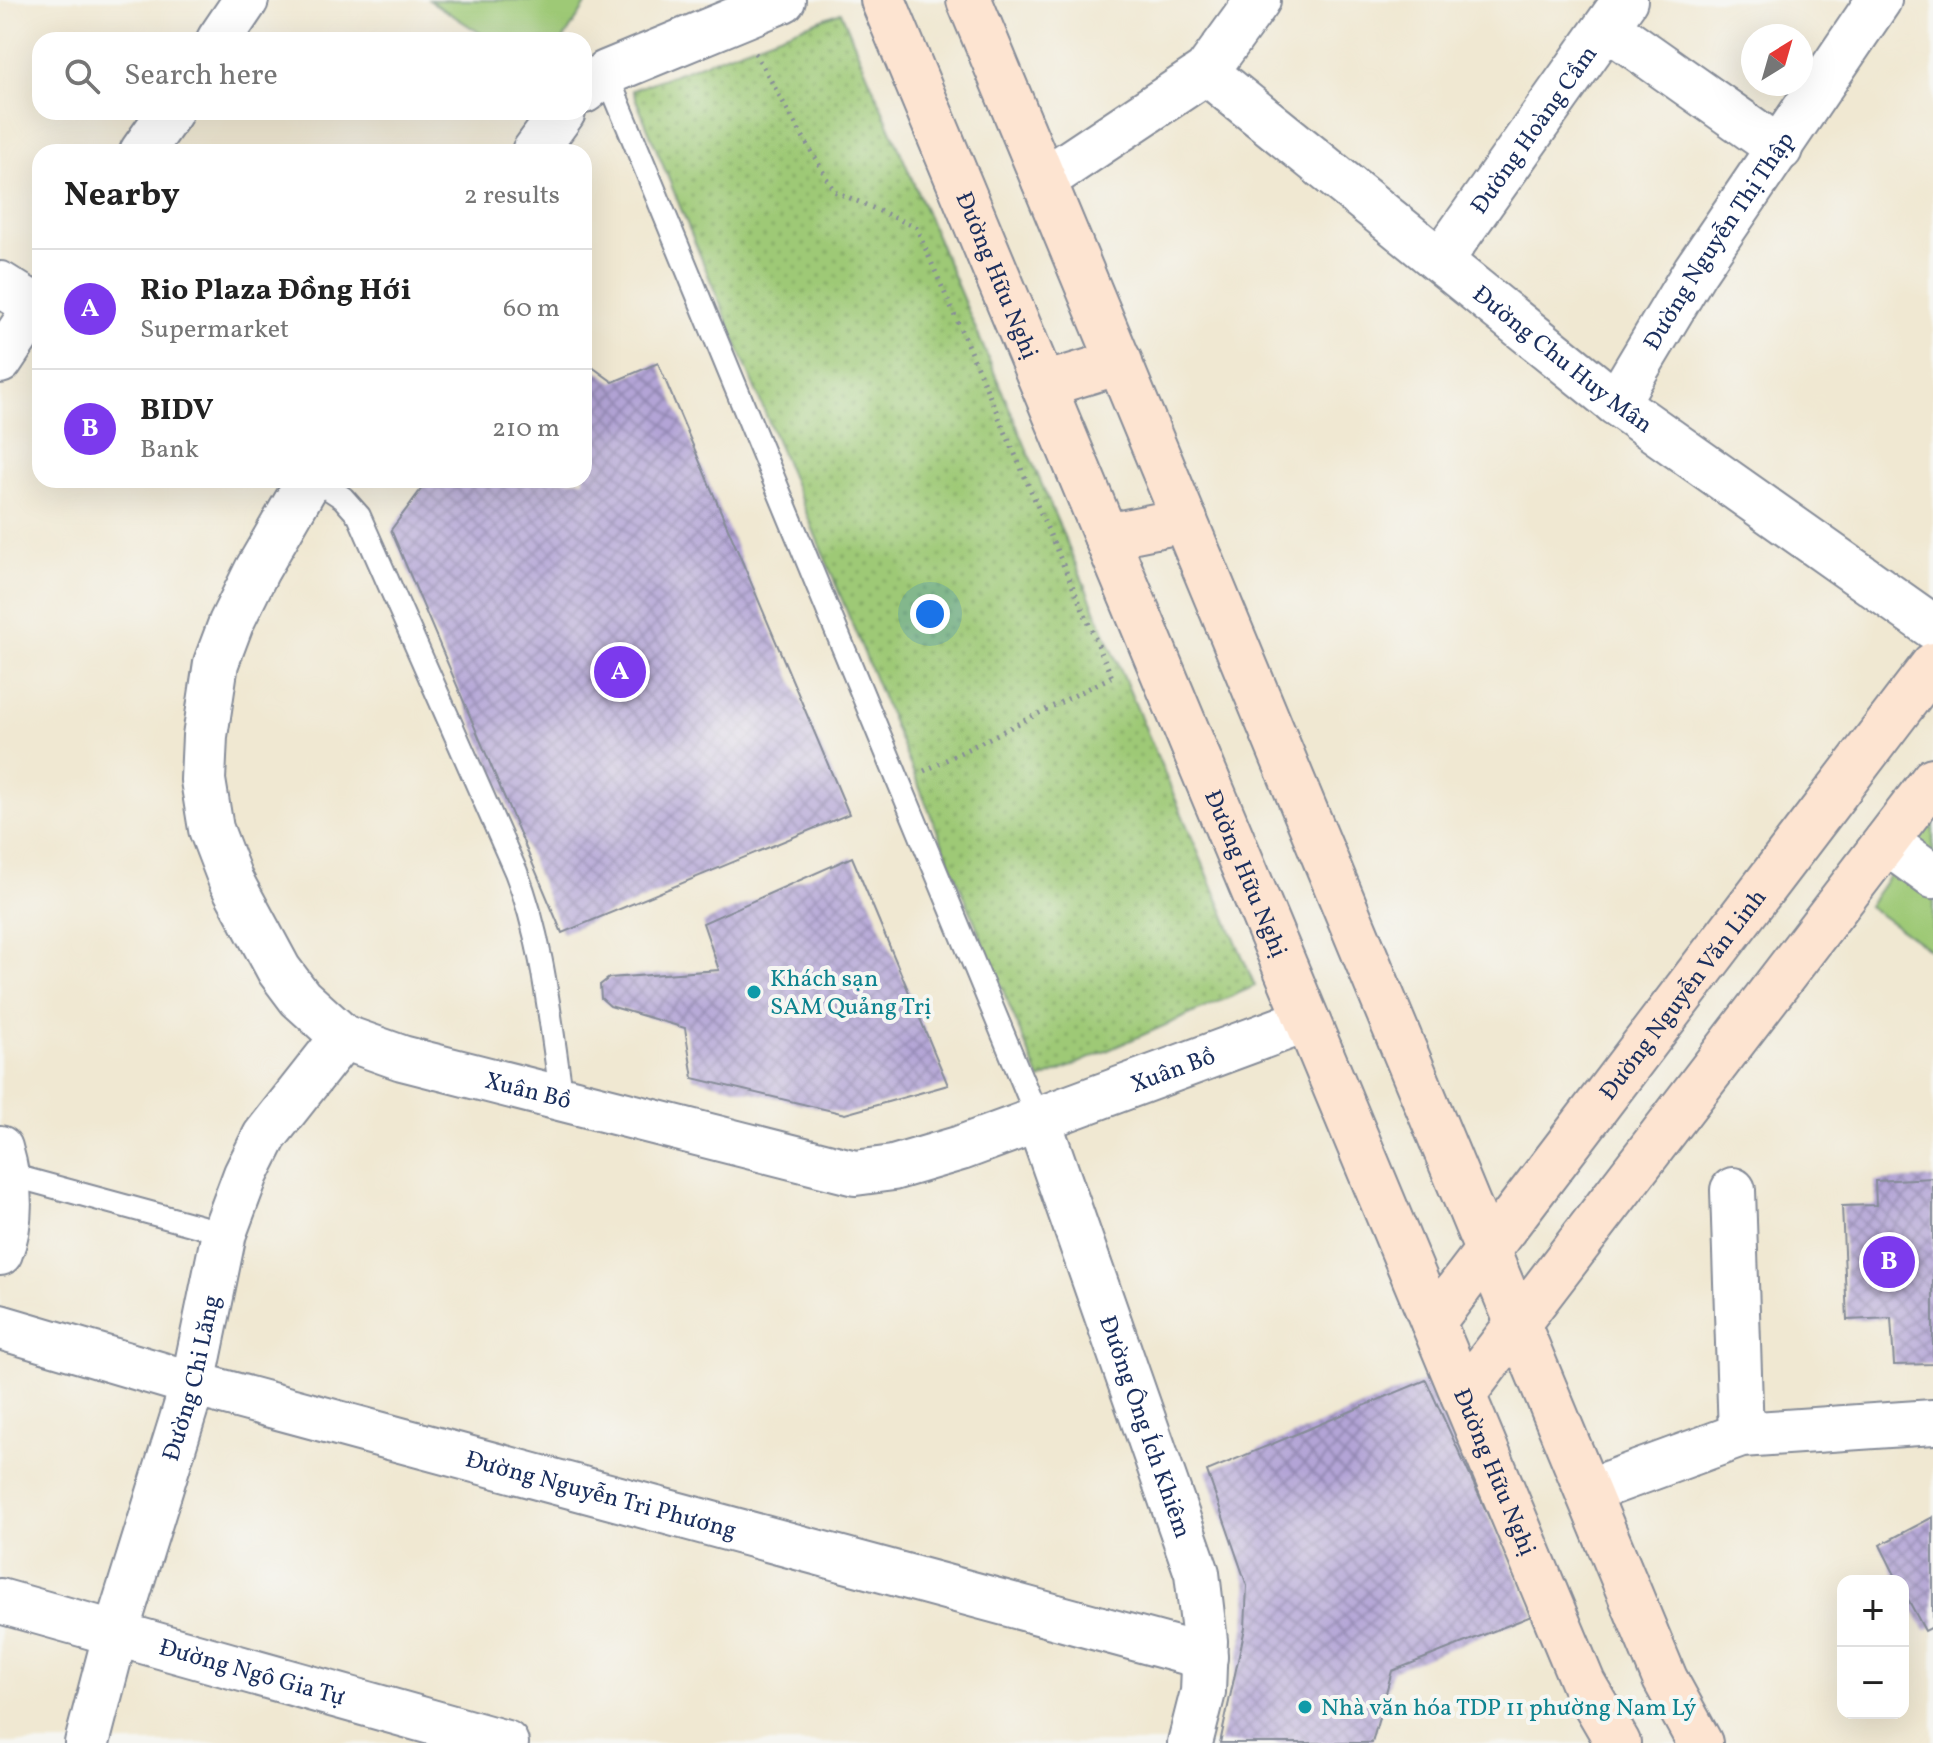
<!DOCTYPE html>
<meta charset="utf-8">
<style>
body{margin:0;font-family:Vollkorn,serif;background:#f6f6f6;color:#222}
.controls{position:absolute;right:24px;bottom:24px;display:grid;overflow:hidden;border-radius:16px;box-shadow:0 8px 32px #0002}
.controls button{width:72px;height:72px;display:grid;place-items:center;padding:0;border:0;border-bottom:2px solid #e0e0e0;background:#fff;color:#222;font:40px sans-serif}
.compass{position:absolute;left:1741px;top:24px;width:72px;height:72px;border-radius:50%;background:#fff;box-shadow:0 8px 32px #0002;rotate:37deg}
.you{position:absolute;left:930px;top:614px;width:28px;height:28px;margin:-20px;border:6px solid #fff;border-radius:50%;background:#1a73e8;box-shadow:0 0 0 12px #1a73e833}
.badge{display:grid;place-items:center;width:52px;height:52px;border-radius:50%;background:#7c3aed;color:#fff;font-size:26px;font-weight:700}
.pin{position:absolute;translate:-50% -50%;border:4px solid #fff;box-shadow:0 2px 8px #0006}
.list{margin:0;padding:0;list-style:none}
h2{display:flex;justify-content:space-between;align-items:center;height:104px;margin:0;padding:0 32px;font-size:34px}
h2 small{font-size:26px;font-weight:400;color:#767676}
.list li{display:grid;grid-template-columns:52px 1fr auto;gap:24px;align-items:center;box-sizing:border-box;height:120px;padding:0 32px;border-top:2px solid #e0e0e0}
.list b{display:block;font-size:30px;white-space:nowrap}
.list p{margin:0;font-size:26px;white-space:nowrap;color:#767676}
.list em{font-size:26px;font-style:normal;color:#767676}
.icon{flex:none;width:44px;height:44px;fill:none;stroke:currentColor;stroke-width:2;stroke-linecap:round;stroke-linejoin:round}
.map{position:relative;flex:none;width:1933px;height:1743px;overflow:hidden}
.search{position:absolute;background:#fff;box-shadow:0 8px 32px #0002;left:32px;top:32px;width:560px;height:88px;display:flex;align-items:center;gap:20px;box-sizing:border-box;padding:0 28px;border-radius:24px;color:#767676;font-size:30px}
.panel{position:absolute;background:#fff;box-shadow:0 8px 32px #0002;left:32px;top:144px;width:560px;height:344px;border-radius:24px}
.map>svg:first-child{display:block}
.grass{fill:url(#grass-dots);stroke:#5c7c6a;stroke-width:2}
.park{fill:#9ec976;stroke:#5c7c6a;stroke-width:2}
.building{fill:url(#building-cross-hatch)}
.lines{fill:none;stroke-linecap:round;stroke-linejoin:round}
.lane-casing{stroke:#868c98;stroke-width:26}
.street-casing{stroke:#868c98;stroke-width:48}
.secondary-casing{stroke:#868c98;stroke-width:48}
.path{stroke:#868c98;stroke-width:5;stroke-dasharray:2 6;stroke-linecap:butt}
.lane{stroke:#fff;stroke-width:22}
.street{stroke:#fff;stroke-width:44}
.secondary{stroke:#fde4d1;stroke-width:44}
.culture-dot{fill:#0f9aa8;stroke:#f6f6f2;stroke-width:3}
.labels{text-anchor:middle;stroke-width:8;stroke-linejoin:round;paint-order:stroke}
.street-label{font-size:24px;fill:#1b2f5e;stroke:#f6f6f2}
.culture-label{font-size:24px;fill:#0d838f;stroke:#f6f6f2;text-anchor:start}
</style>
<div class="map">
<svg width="1933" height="1743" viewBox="0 0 1933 1743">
<defs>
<pattern id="grass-dots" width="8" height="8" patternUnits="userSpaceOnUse" patternTransform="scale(2)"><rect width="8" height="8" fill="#9ec976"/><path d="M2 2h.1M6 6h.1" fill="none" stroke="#80a464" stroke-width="1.8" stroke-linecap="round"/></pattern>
<pattern id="building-cross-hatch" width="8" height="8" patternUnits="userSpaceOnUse" patternTransform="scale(2)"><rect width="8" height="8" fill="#b3a4d6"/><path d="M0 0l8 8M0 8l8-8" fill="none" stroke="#9186b1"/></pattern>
</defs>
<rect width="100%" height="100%" fill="#f6f6f2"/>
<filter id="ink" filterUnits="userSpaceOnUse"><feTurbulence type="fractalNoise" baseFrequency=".0125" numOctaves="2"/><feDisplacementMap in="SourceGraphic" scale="16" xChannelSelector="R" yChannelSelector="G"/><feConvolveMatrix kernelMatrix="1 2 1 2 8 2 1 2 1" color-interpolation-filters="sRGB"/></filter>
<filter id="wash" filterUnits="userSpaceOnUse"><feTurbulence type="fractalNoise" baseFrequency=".006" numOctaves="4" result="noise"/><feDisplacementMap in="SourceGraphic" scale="32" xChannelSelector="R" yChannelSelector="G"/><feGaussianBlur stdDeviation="1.8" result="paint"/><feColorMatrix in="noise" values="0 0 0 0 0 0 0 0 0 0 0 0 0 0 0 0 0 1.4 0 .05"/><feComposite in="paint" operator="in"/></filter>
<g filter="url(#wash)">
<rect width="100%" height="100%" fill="#f0e8d2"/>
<!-- grass -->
<polygon class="grass" points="841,12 1255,986 1040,1080 632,90"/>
<!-- park -->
<g class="park">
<polygon points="429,0 589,0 563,40 491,40"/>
<polygon points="1933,813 1933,952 1868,906"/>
</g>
<g id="blocks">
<!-- building -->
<g class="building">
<polygon points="584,361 613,382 658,363 849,814 562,933 391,530 428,480 584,480"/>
<polygon points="852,857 948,1085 845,1114 693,1078 685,1028 610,1006 601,998 600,985 609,978 719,970 703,923"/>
<polygon points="1933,1178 1933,1364 1894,1365 1891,1318 1847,1320 1842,1206 1876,1205 1875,1181"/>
<polygon points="1426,1380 1534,1615 1392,1671 1372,1743 1220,1743 1245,1628 1247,1586 1207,1471"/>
<polygon points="1933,1517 1933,1627 1925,1631 1903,1590 1903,1581 1898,1581 1880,1545"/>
</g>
</g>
</g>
<g filter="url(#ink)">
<use href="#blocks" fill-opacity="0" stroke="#868c98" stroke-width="2"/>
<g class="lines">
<!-- lane casing -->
<g class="lane-casing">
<g id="lane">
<polyline points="606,73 1038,1119"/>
<path d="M316,480L343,498L359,516L516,872C544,944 550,1022 562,1099"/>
<polyline points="7,1174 224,1233"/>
</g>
</g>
<!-- street casing -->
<g class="street-casing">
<g id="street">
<polyline points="1607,27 1780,149"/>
<polyline points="219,40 246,0"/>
<path id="s1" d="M1206,72L1616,403L1933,627"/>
<polyline points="584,91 606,73 783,0"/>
<polyline points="142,152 170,112"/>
<polyline points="534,152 563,112"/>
<polyline points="1044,180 1206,72 1258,0"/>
<path id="s2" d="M1441,260L1625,0"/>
<polyline points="0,284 40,309"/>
<polyline points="0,361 40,301"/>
<path id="s3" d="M1616,403L1695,271L1879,0"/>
<path id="s4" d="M309,480L257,570L231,623L216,663L205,736L203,780L211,829L231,881L279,970L300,998L343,1037L402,1058L855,1173L893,1168L961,1148L1307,1020"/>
<polyline points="1886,842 1933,876"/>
<path id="s5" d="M1038,1119L1197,1573L1205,1641L1203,1692L1190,1743"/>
<path d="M0,1148C10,1182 13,1220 0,1253"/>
<polyline points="1733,1190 1741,1435"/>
<path id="s6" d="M0,1327L193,1384L1205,1657"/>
<polyline points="1588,1491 1741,1435 1933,1422"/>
<path id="s7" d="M0,1601L506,1743"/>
<path id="s8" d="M87,1743L116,1632L193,1384L224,1233L246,1174L265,1136L343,1037"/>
</g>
</g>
<!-- secondary casing -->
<g class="secondary-casing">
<g id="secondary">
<path id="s9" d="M883,0L1583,1683L1618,1743"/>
<polyline points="969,0 1665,1679 1700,1743"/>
<polyline points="1044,385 1120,362"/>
<polyline points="1106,536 1185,520"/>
<path id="s10" d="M1433,1322L1933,665"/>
<polyline points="1463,1395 1933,780"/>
</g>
</g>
<!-- path -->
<g class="path">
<polyline points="755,53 834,191 916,227 1112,677"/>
<polyline points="924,771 1111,677"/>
</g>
<!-- lane -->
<use href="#lane" class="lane"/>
<!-- street -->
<use href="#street" class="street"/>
<!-- secondary -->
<use href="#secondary" class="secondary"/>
</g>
</g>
<!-- markers -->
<g class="culture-dot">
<circle cx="754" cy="992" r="8"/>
<circle cx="1305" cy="1707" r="8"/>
</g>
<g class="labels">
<!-- street labels -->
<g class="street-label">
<text dy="8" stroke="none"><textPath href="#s2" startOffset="160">Đường Hoàng Cầm</textPath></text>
<text dy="8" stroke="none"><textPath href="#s3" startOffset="192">Đường Nguyễn Thị Thập</textPath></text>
<text dy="8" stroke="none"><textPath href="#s9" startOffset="298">Đường Hữu Nghị</textPath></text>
<text dy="8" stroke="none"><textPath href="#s1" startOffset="458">Đường Chu Huy Mân</textPath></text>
<text dy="8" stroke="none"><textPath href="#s9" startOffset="946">Đường Hữu Nghị</textPath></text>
<text dy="8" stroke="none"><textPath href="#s10" startOffset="412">Đường Nguyễn Văn Linh</textPath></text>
<text dy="8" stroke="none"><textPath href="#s4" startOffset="1488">Xuân Bồ</textPath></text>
<text dy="8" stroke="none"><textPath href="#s4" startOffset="816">Xuân Bồ</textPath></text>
<text dy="8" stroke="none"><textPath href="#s8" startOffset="380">Đường Chi Lăng</textPath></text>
<text dy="8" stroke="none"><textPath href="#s5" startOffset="326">Đường Ông Ích Khiêm</textPath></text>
<text dy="8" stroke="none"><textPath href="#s9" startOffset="1594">Đường Hữu Nghị</textPath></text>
<text dy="8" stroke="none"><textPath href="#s6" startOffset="624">Đường Nguyễn Tri Phương</textPath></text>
<text dy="8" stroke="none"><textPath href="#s7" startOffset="262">Đường Ngô Gia Tự</textPath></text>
</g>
<!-- culture labels -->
<g class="culture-label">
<text x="770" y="986">Khách sạn<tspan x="770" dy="28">SAM Quảng Trị</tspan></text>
<text x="1321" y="1715">Nhà văn hóa TDP 11 phường Nam Lý</text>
</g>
</g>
</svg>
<div class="controls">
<button>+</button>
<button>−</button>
</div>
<svg class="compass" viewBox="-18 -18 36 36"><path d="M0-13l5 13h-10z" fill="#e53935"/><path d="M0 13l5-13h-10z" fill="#767676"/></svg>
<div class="you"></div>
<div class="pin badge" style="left:620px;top:672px">A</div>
<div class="pin badge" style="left:1889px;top:1262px">B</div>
<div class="search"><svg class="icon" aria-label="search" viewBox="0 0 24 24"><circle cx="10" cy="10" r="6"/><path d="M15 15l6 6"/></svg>Search here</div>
<section class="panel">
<h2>Nearby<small>2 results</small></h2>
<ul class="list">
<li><span class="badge">A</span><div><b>Rio Plaza Đồng Hới</b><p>Supermarket</p></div><em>60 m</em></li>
<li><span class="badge">B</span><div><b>BIDV</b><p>Bank</p></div><em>210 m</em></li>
</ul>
</section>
</div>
